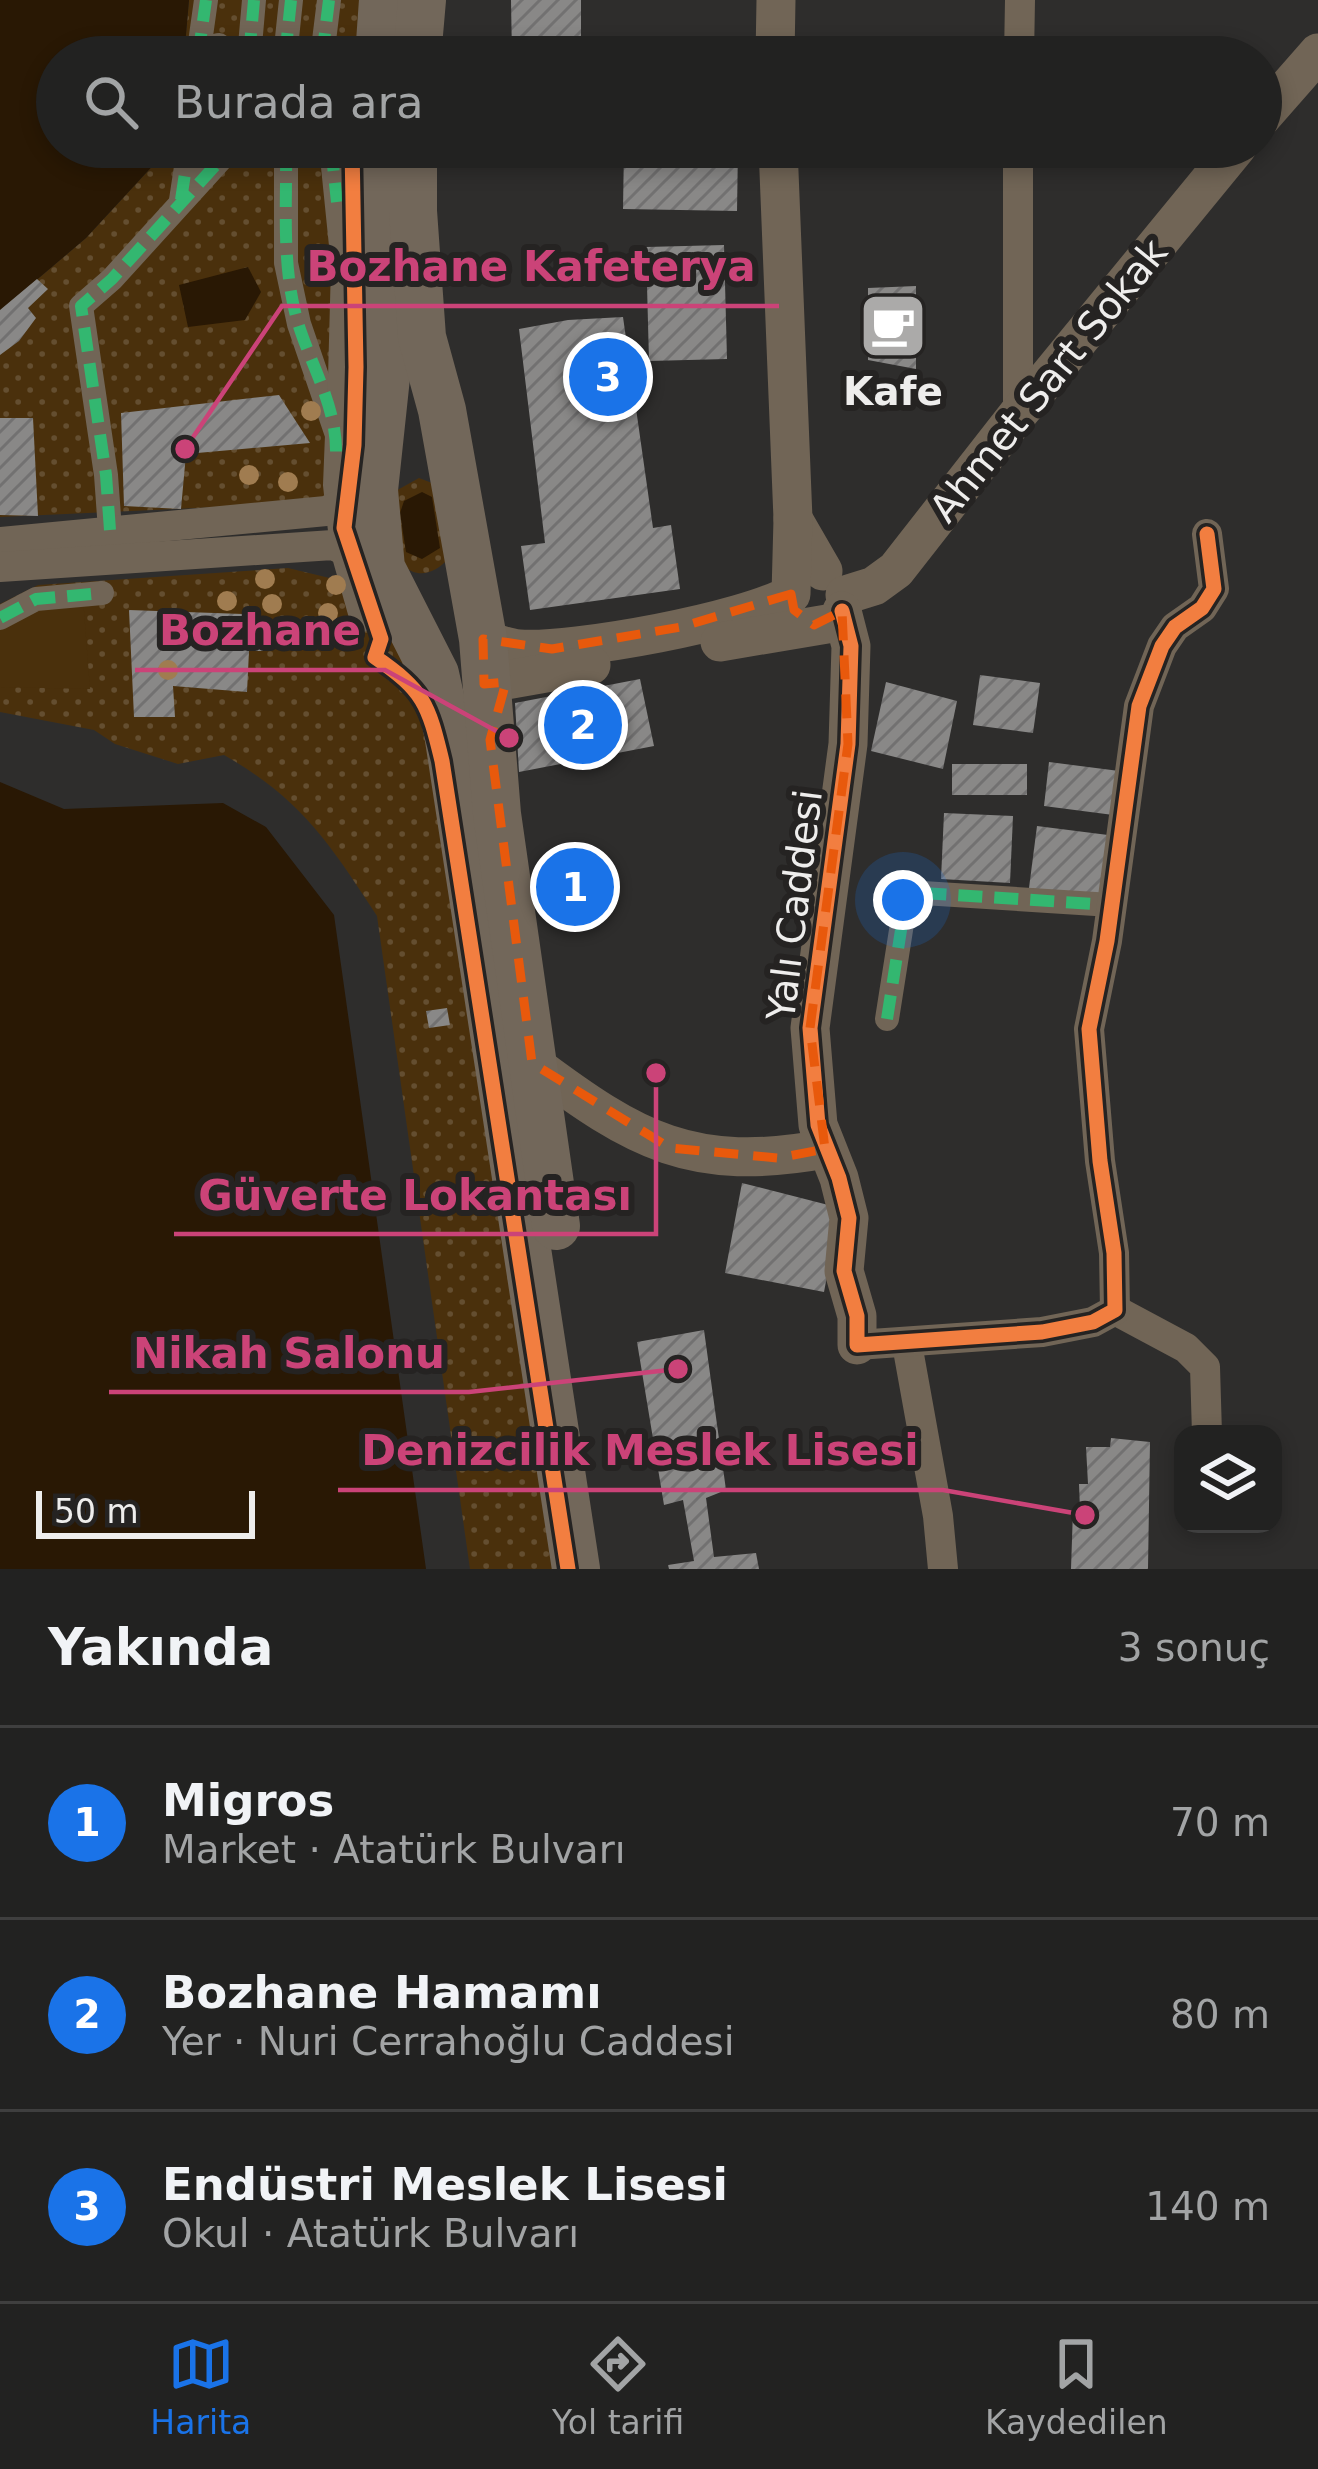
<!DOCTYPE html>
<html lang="tr">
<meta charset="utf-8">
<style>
body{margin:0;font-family:"DejaVu Sans",sans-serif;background:#2e2f2e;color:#f1f3f6}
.controls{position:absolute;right:36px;bottom:36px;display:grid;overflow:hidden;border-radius:24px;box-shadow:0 6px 18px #0003}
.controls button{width:108px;height:108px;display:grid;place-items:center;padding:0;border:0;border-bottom:3px solid #3f3f3f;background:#222221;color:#f1f3f6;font:60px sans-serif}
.scale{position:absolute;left:36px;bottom:30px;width:219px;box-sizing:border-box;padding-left:12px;border:6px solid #eeedec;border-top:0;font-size:33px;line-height:42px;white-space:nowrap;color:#eeedec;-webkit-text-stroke:9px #252322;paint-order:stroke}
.you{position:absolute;left:903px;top:900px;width:42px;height:42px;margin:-30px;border:9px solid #fff;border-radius:50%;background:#1a73e8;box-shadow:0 0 0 18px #1a73e833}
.badge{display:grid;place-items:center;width:78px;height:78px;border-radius:50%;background:#1a73e8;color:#fff;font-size:39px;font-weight:700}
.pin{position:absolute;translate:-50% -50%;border:6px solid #fff;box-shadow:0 3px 12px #0006}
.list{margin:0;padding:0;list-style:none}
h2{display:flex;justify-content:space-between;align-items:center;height:156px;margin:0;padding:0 48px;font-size:51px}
h2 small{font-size:39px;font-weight:400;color:#a2a4a5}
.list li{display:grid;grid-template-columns:78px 1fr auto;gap:36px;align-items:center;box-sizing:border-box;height:192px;padding:0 48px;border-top:3px solid #3f3f3f}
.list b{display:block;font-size:45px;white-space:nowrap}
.list p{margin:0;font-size:39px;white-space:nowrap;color:#a2a4a5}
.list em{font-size:39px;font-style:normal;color:#a2a4a5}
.icon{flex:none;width:66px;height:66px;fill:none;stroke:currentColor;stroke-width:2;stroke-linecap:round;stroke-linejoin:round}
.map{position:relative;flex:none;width:1318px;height:1569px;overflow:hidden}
.search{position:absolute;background:#222221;box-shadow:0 6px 18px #0003;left:36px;right:36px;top:36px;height:132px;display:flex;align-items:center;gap:30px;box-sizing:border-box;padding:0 42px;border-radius:66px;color:#a2a4a5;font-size:45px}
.sheet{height:732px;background:#222221}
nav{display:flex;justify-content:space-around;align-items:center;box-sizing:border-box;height:168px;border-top:3px solid #3f3f3f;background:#222221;font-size:33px;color:#a2a4a5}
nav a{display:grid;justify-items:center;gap:6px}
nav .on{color:#1a73e8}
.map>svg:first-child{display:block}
.green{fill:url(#green-dots)}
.pitch{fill:#4a300c}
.water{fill:#291804}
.building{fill:url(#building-hatch)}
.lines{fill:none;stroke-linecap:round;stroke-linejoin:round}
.pedestrian{stroke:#716556;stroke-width:24}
.minor{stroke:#716556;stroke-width:30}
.tertiary{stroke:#716556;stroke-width:39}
.primary{stroke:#72675a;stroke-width:48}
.quiet{stroke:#33b770;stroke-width:12;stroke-dasharray:24 12;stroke-linecap:butt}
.cycleway-casing{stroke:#252322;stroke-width:22}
.cycleway{stroke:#f27e40;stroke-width:15}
.tree{fill:#a07c50}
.marked{fill:none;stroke:#e8590c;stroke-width:9;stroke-dasharray:24 15;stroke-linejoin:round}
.labels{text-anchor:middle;stroke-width:12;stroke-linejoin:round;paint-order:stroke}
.street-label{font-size:39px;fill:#eeedec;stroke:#252322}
.poi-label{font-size:39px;font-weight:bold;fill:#eeedec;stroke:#252322}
.leader{fill:none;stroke:#cb4378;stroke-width:4.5}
.callout-dot{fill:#cb4378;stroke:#252322;stroke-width:4.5}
.callout-label{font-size:42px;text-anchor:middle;font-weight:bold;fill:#cb4378;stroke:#252322;stroke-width:12;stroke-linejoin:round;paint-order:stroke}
</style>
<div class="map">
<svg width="1318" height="1569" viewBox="0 0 1318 1569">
<defs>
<pattern id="green-dots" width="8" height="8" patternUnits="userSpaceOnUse" patternTransform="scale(3)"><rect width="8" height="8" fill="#4a300c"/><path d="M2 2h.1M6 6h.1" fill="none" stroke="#644e30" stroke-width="1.8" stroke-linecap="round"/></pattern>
<pattern id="building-hatch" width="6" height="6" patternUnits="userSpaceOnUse" patternTransform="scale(3)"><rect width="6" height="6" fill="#898887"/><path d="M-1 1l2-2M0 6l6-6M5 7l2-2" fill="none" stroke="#727171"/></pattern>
</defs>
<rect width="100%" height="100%" fill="#2e2d2c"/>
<!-- green -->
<g class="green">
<polygon points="189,0 387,0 383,57 184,57"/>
<polygon points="170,147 382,147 359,473 335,494 306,503 0,517 0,311 86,238"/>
<path d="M419,478L432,483L448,559C434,574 418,579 402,565L392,493Z"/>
<path d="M288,568L342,581L385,616L422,678L572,1569H470L377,916C330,844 301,799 224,755L178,764L115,744L94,730L0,712V604L38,585Z"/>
</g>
<!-- pitch -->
<polygon class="pitch" points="82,585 90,689 0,687 0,610"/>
<!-- water -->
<g class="water">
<polygon points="0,0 189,0 184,57 57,57 57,147 170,147 86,238 0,311"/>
<polygon points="248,267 261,292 245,320 188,327 179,285"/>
<polygon points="422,492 432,497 440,548 422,559 406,552 400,513 404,501"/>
<polygon points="0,782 64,809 223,803 266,827 334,915 426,1569 0,1569"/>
</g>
<!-- building -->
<g class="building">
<polygon points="511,0 581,0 581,57 512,57"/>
<polygon points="624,147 738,147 737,211 623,209"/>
<polygon points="724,245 727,359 649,361 646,247"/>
<polygon points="37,279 48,289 28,308 36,318 19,341 0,355 0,310"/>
<polygon points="916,286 916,369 868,360 868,288"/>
<polygon points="623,317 653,528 671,525 680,589 530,610 521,546 545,543 519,329 568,320"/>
<polygon points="279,395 310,443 186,454 181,509 124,506 121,413"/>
<polygon points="0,418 33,418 38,516 0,515"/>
<polygon points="129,610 243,614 266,620 266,651 249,651 247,692 173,686 175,717 134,717"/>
<polygon points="980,675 1040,683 1033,733 973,725"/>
<polygon points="640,679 654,746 519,772 515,703"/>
<polygon points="886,682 957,701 943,769 871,751"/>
<polygon points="1049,762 1127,772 1121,816 1044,806"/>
<rect x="952" y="764" width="75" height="31"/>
<polygon points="944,813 1013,816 1010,883 941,879"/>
<polygon points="1037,826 1108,835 1100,898 1029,888"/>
<polygon points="447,1008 450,1025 429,1028 426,1011"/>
<polygon points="742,1183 840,1208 824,1292 725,1273"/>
<polygon points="704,1330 726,1490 706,1498 714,1557 756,1553 759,1569 669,1569 668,1565 694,1561 683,1500 664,1505 637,1342"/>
<polygon points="1111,1438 1150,1442 1148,1569 1071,1569 1073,1510 1080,1510 1079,1484 1088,1484 1086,1447 1110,1447"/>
</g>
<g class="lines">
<!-- pedestrian -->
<g class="pedestrian">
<polyline points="198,57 206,0"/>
<polyline points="204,57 210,47 219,45 232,57"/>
<polyline points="249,57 254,0"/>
<polyline points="285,57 291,0"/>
<polyline points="322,57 329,0"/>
<polyline points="286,147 286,263 299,324 337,435 335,485 342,549 362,620"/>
<polyline points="331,147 343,265 339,415"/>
<polyline points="181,200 189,147"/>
<polyline points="110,530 106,475 81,306 112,279 232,147"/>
<polyline points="0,618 36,599 102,593"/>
<polyline points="887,1019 907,892 1111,905"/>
</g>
<!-- minor -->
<g class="minor">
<polyline points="1019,57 1020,0"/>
<polyline points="1018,414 1018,147"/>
<polyline points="0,542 326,511 374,490"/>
<polyline points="0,567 333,545 381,568"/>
<polyline points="1115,1310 1186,1348 1205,1367 1207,1434"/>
<polyline points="907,1344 938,1516 943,1569"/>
<polyline points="857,1345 1042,1332 1093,1322 1115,1310 1114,1253 1100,1161 1089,1029 1107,941 1139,706 1162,646 1175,627 1202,608 1214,589 1207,534"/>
</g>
<!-- tertiary -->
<g class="tertiary">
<polyline points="775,57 776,0"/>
<polyline points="1261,118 1318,53"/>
<polyline points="793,519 823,571"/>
<polyline points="845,595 874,586 896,570 1018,414 1237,147"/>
<polyline points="842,611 851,646 848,744 810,1028 818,1125 839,1178 849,1218 844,1271 857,1316 857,1345"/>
<path d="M483,639C494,643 507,648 519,649C572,653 747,621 791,594L793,519L778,147"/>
<polyline points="720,642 827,624"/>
<polyline points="484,684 591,665"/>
<path d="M532,1063C636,1141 692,1173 825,1149"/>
</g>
<!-- primary -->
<g class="primary">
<polyline points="379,57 383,0"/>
<polyline points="417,57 422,0"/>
<polyline points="378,147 387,368 374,490 381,568 435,674 448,733 576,1569"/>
<polyline points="413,147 413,211 422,337 442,410 483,639 497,814 556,1226"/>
</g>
<!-- quiet -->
<g class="quiet">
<polyline points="198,57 206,0"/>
<polyline points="204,57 210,47 219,45 232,57"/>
<polyline points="249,57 254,0"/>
<polyline points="285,57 291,0"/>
<polyline points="322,57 329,0"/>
<path d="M286,147C287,207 281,265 298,323C312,368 338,409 336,457"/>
<polyline points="331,147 337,202"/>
<polyline points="181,200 189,147"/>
<polyline points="110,530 106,475 81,306 112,279 232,147"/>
<polyline points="0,618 36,599 102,593"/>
<polyline points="887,1019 907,892 1111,905"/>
</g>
<!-- cycleway casing -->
<g class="cycleway-casing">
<g id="cycleway">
<path d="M352,147L356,367L354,445L344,528L381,639L375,657C424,691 428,703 442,761L568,1569"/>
<polyline points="842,611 851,646 848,744 810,1028 818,1125 839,1178 849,1218 844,1271 857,1316 857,1345 1042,1332 1093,1322 1115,1310 1114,1253 1100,1161 1089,1029 1107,941 1139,706 1162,646 1175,627 1202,608 1214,589 1207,534"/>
</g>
</g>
<!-- cycleway -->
<use href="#cycleway" class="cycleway"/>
</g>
<!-- trees -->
<g class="tree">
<circle cx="311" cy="411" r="10"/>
<circle cx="249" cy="475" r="10"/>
<circle cx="288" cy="482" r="10"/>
<circle cx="265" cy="579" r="10"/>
<circle cx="336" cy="585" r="10"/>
<circle cx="227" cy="601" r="10"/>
<circle cx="272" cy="604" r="10"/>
<circle cx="328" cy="613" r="10"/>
<circle cx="168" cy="670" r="10"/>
</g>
<!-- marked area -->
<path class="marked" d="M791,594L794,610L814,625L842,611L848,744L810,1028L825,1149L778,1158L670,1148L532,1063L490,740L506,682L484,684L483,639L552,649L681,627Z"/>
<!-- icons -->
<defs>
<g id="cafe-square" transform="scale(3.45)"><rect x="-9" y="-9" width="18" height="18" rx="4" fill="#abaaa9" stroke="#252322"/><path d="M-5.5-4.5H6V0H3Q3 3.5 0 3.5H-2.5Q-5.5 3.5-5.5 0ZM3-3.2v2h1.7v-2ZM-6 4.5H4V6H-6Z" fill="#fff"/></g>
</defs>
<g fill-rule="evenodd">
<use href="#cafe-square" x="893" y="326"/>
</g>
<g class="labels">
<!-- street labels -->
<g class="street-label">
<text transform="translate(1048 380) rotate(-51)" y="14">Ahmet Sart Sokak</text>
<text transform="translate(794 905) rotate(-83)" y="14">Yalı Caddesi</text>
</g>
<!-- poi labels -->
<g class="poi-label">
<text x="893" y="405">Kafe</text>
</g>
</g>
<!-- callouts -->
<path class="leader" d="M185 449L282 306H779M509 738L385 670H135M656 1073L656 1234H174M678 1369L469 1392H109M1085 1515L943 1490H338"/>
<g class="callout-dot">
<circle cx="185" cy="449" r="12"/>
<circle cx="509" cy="738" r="12"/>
<circle cx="656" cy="1073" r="12"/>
<circle cx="678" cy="1369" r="12"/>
<circle cx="1085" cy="1515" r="12"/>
</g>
<g class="callout-label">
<text x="531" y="281">Bozhane Kafeterya</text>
<text x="260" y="645">Bozhane</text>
<text x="415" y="1210">Güverte Lokantası</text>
<text x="289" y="1368">Nikah Salonu</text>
<text x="640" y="1465">Denizcilik Meslek Lisesi</text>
</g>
</svg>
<div class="controls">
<button><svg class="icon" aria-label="layers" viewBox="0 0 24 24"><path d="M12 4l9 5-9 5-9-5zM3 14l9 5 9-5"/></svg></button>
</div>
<div class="scale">50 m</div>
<div class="you"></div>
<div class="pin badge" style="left:575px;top:887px">1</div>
<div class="pin badge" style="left:583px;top:725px">2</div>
<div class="pin badge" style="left:608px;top:377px">3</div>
<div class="search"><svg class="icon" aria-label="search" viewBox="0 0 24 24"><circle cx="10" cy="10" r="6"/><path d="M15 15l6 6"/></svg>Burada ara</div>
</div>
<section class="sheet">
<h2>Yakında<small>3 sonuç</small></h2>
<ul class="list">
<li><span class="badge">1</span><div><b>Migros</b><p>Market · Atatürk Bulvarı</p></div><em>70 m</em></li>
<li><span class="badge">2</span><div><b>Bozhane Hamamı</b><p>Yer · Nuri Cerrahoğlu Caddesi</p></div><em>80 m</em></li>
<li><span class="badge">3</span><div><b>Endüstri Meslek Lisesi</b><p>Okul · Atatürk Bulvarı</p></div><em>140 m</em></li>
</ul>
</section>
<nav>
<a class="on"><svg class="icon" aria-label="map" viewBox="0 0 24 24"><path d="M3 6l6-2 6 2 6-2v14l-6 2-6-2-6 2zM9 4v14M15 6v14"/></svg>Harita</a>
<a><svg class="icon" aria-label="directions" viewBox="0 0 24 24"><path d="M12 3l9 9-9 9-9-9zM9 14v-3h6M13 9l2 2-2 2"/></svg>Yol tarifi</a>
<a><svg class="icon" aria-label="saved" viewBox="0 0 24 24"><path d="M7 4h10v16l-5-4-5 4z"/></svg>Kaydedilen</a>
</nav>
